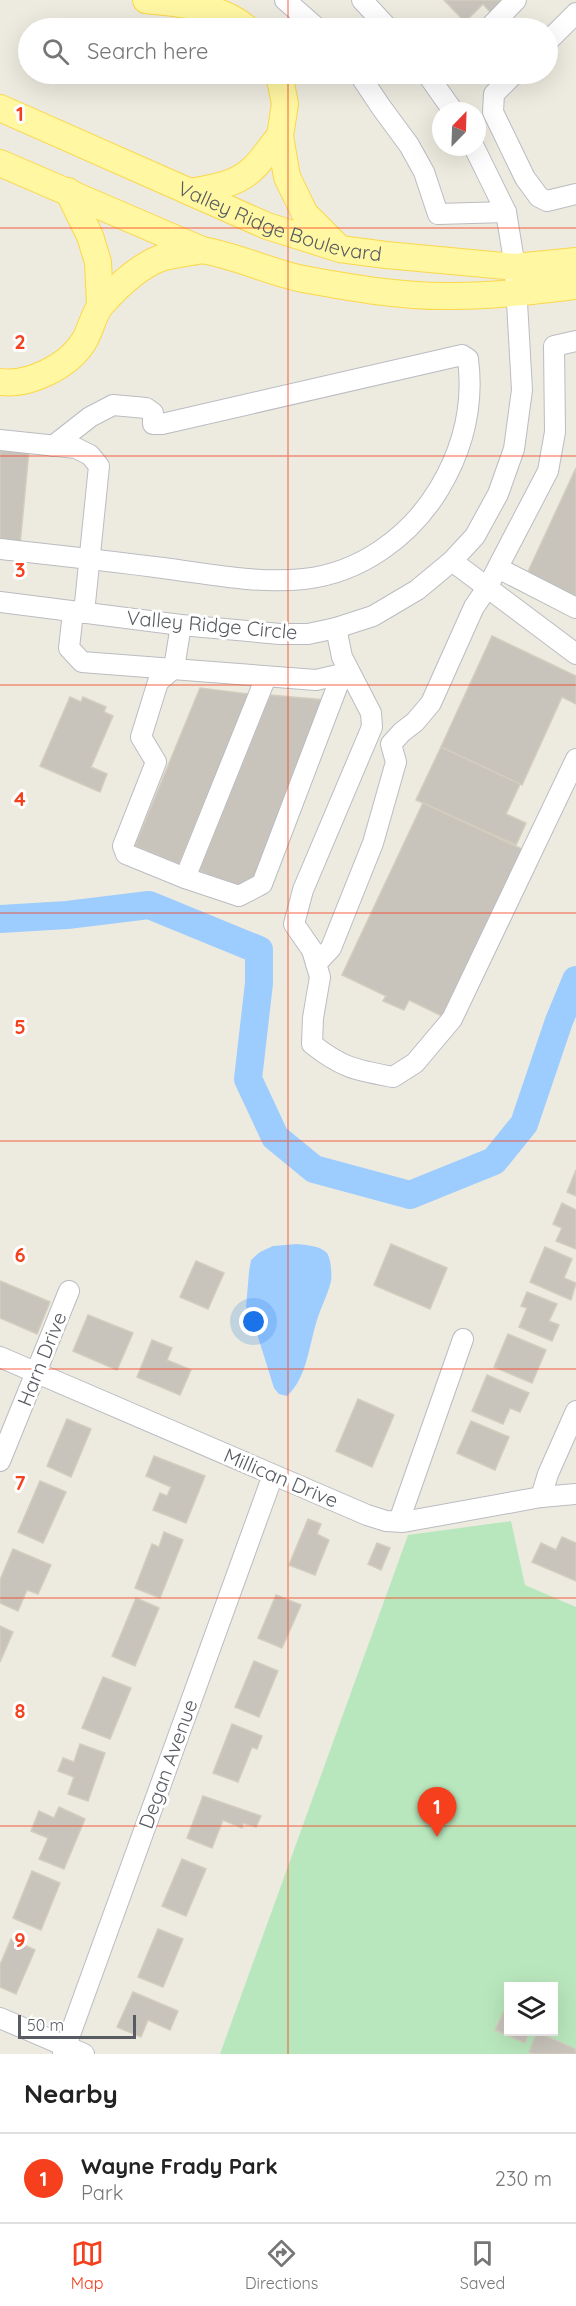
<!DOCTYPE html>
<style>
body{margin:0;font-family:Quicksand,sans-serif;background:#f6f6f6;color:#222}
.controls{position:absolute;right:18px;bottom:18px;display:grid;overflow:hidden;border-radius:0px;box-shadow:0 6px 24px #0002}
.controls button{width:54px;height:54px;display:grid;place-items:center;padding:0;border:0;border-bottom:2px solid #e0e0e0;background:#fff;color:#222;font:30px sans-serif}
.compass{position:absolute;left:432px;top:102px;width:54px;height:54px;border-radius:50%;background:#fff;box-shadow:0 6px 24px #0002;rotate:23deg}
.scale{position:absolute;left:18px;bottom:15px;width:118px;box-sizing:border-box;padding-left:6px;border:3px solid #585c62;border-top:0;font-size:16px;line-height:21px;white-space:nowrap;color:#585c62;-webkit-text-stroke:4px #fff;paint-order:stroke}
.you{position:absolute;left:254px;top:1322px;width:21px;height:21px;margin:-15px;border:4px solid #fff;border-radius:50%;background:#1a73e8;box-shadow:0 0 0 9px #1a73e833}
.badge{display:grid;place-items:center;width:39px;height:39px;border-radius:50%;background:#f53f1d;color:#fff;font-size:20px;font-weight:700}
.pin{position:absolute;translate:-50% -50px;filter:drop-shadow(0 2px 3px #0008)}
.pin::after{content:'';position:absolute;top:32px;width:21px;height:18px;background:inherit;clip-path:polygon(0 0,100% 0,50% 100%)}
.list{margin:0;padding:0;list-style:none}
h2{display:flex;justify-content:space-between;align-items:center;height:78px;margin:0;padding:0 24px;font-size:26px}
h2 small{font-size:20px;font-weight:400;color:#767676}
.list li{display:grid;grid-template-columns:39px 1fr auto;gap:18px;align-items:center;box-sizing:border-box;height:90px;padding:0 24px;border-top:2px solid #e0e0e0}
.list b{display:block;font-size:22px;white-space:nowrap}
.list p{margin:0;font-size:20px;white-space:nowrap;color:#767676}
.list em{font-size:20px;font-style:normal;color:#767676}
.icon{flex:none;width:33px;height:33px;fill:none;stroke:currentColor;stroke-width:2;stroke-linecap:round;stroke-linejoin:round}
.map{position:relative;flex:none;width:576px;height:2054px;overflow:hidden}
.search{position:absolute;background:#fff;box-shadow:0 6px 24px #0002;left:18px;right:18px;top:18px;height:66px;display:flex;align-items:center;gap:15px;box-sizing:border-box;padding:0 21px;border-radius:33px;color:#767676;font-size:22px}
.sheet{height:168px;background:#fff}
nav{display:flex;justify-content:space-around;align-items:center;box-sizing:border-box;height:84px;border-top:2px solid #e0e0e0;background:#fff;font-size:16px;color:#767676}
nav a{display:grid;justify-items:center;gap:3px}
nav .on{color:#f53f1d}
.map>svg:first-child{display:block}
.green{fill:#b9e7bd;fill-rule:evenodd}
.water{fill:#9dccff}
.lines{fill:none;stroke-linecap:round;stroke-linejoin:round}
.river{stroke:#9dccff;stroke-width:28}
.building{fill:#c8c4bc;stroke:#d2cdbd;stroke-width:1.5}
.minor-casing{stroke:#babcc2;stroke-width:22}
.major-casing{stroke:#fbd74a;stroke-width:28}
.minor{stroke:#fff;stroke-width:20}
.major{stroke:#fff7a2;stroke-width:26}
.grid{fill:none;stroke:#f53f1d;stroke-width:1.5;stroke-opacity:0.55}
.labels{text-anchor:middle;stroke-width:6;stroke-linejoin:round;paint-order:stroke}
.street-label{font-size:20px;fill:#585c62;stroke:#fff}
.grid-label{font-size:20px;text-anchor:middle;font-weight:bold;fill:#f53f1d;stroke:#fff;stroke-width:6;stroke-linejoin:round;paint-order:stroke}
</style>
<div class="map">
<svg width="576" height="2054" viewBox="0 0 576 2054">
<rect width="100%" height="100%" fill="#edebdf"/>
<!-- green -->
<path class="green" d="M511,1521L525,1585L576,1607V2054H220L408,1535ZM508,1986H554V2032H508Z"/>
<!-- water -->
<path class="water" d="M297,1244C306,1245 321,1246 327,1253C331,1259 332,1274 331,1281C328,1294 321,1307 317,1320C309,1345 307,1378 287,1396L279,1394L274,1388L253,1321L246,1307L249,1272L251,1260L260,1252L273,1246Z"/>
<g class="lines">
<!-- river -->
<polyline class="river" points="0,919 67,915 149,905 259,950 259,983 248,1079 275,1137 314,1169 410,1195 494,1161 524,1124 559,1021 576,980"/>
</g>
<!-- building -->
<g class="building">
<polygon points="444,0 505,0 494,16 483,4 465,22"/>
<polygon points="0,447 29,450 20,545 0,543"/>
<polygon points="576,468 576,597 527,574"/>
<polygon points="492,636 576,676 576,704 562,697 522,785 441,747"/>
<polygon points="200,688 249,694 179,864 135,846"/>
<polygon points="270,695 325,700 253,879 237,886 199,871"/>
<polygon points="70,697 81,702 83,697 106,707 104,712 113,716 91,767 107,774 100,792 40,766"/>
<polygon points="441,747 520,784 506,814 526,823 516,845 416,800"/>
<polygon points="423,803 522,849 442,1016 409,1000 404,1010 383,1001 386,996 342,975"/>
<polygon points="576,1170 576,1196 567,1192"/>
<polygon points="562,1203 576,1210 576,1249 556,1241 562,1228 553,1224"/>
<polygon points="391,1244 447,1268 430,1309 374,1285"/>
<polygon points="545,1247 572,1259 564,1278 576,1283 571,1300 530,1282"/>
<polygon points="196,1261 224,1273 208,1309 180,1297"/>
<polygon points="0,1281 50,1302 37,1334 0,1318"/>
<polygon points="527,1292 557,1304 549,1321 559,1325 552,1341 519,1327 527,1308 521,1306"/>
<polygon points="88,1315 133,1333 117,1370 73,1351"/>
<polygon points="508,1334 546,1350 532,1383 494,1367"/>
<polygon points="152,1340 172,1348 167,1360 191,1370 180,1395 137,1377"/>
<polygon points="487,1375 529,1393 520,1412 510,1408 503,1424 472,1411"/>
<polygon points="358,1399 394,1415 372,1467 336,1451"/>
<polygon points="67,1419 91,1429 71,1477 47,1466"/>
<polygon points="471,1421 509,1437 495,1470 457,1453"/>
<polygon points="154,1456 205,1476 186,1523 153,1510 160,1493 167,1496 171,1487 146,1476"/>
<polygon points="40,1481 66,1492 43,1543 18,1532"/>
<polygon points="308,1519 321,1524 317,1534 329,1540 315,1575 289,1565"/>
<polygon points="164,1532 183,1540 160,1598 135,1588 152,1544 159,1547"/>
<polygon points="562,1537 576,1543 576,1581 532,1562 541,1543 556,1550"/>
<polygon points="377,1543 390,1548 381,1570 368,1564"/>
<polygon points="13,1549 51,1565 38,1594 27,1590 18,1611 0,1603 0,1580"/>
<polygon points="276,1595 301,1605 282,1648 258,1638"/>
<polygon points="136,1598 159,1608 135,1666 112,1656"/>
<polygon points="0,1626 13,1632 0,1662"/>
<polygon points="254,1661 278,1671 259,1717 235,1707"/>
<polygon points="103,1677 131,1688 110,1739 82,1728"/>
<polygon points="232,1724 262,1736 257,1749 252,1747 238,1782 213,1773"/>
<polygon points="80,1744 105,1753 88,1801 68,1794 74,1777 58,1771 63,1758 74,1762"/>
<polygon points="203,1796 261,1816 256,1827 243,1823 242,1828 223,1820 212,1848 187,1838"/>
<polygon points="59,1807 85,1819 64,1869 39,1859 48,1838 31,1831 39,1811 54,1818"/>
<polygon points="182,1859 206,1869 186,1916 162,1906"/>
<polygon points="32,1871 60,1883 41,1930 13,1918"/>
<polygon points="158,1929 183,1939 163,1987 138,1977"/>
<polygon points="11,1939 35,1950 16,1994 0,1987 0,1965"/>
<polygon points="133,1992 178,2011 170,2030 148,2020 141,2037 117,2027"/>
<polygon points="504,2011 508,2013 508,2032 529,2032 525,2043 495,2030"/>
<polygon points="537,2032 576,2049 576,2054 534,2054 529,2052"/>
</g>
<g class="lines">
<!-- minor casing -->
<g class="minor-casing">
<g id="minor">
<polyline points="285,0 317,28"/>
<polyline points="362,0 388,28"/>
<polyline points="489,28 516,0"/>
<polyline points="548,41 576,13"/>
<polyline points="359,74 381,107 409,145 424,172 438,214 506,212"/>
<polyline points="427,74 453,111"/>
<polyline points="514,74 494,94 493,112 525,178 539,197 547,201 576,194"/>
<polyline points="0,440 76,448 90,455 99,466 84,613"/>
<path d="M0,549C54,555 109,561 163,568C209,574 257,584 304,579C360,573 410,537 439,489C463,449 474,405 468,359L462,355L162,424H153V413L146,408L113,405L90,417L53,446"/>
<polyline points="452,561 576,654"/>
<polyline points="498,568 576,608"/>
<polyline points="0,602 181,625 280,634 308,634 336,628 373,616 417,590 452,561 475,536 498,494 514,449 522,390 515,267 506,212 474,147"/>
<polyline points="73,612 69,648 82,662 316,680 342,674 348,669"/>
<polyline points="181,625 174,668 158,682 141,737 156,762 123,846 126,854 185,878 239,896 262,884 342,674"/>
<path d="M336,628L342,657L371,713L372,727L303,890L294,924L312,950L320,977L313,1018L312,1044C342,1068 356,1070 393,1077L415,1063L452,1019L576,759"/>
<polyline points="185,878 266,677"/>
<polyline points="316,964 331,948 373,843 396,762 391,744 402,732 415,722 431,703 474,607 487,588 548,471 555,432 554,346 576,341"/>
<polyline points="0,1357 367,1515 386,1521 403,1522 541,1497 576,1494"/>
<polyline points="0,1461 69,1291"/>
<polyline points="541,1497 548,1474 576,1411"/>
<polyline points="399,1521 463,1339"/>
<polyline points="0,2018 84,2054"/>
<polyline points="63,2054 273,1475"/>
</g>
</g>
<!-- major casing -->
<g class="major-casing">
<g id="major">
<path d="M146,0C179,4 220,5 246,28"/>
<polyline points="279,74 285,104 280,136 287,177 305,214 335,244"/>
<path id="s1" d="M0,108L267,226L340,249L386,255L515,267L576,261"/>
<path d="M0,163L202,250C237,256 269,272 303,279C352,288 403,297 453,296C494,296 535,291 576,286"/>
<polyline points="68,191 90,236 98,262 100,305"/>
<path d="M190,192C210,188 232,186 249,172C261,163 269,148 280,136"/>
<path d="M0,382C29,386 69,366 84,341C91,330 93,314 102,304C117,287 139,266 161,258C174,254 188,253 202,250"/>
</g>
</g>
<!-- minor -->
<use href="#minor" class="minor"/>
<!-- major -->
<use href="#major" class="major"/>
</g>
<!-- grid -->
<path class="grid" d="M288,0V28M288,74V2054M0,228H576M0,456H576M0,685H576M0,913H576M0,1141H576M0,1369H576M0,1598H576M0,1826H576"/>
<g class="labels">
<!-- street labels -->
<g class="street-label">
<text dy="7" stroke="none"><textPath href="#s1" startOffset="303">Valley Ridge Boulevard</textPath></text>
<text transform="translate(212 625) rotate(5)" y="7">Valley Ridge Circle</text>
<text transform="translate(42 1359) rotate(-68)" y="7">Harn Drive</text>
<text transform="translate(281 1478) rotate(23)" y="7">Millican Drive</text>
<text transform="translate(168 1764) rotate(-70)" y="7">Degan Avenue</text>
</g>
</g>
<g class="grid-label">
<text x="20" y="121">1</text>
<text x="20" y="349">2</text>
<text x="20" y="577">3</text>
<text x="20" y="806">4</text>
<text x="20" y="1034">5</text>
<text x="20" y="1262">6</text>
<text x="20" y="1490">7</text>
<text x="20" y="1718">8</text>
<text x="20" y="1947">9</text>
</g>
</svg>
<div class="controls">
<button><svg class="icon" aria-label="layers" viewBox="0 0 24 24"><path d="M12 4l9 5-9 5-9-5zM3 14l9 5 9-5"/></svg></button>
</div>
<svg class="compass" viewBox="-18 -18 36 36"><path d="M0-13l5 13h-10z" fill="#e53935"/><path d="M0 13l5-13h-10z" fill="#767676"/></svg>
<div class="scale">50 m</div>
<div class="you"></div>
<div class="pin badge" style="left:437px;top:1837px">1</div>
<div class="search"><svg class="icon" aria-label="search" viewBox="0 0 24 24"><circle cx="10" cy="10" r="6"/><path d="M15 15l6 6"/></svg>Search here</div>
</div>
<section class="sheet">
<h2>Nearby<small></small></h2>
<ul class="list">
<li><span class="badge">1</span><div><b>Wayne Frady Park</b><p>Park</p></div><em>230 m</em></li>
</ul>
</section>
<nav>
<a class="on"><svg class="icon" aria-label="map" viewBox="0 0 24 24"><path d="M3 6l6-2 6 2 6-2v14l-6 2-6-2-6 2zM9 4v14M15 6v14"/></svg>Map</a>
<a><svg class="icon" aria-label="directions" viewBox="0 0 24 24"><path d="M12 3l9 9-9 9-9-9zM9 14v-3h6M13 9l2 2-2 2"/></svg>Directions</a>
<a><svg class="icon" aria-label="saved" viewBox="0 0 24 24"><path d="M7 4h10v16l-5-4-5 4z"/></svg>Saved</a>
</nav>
